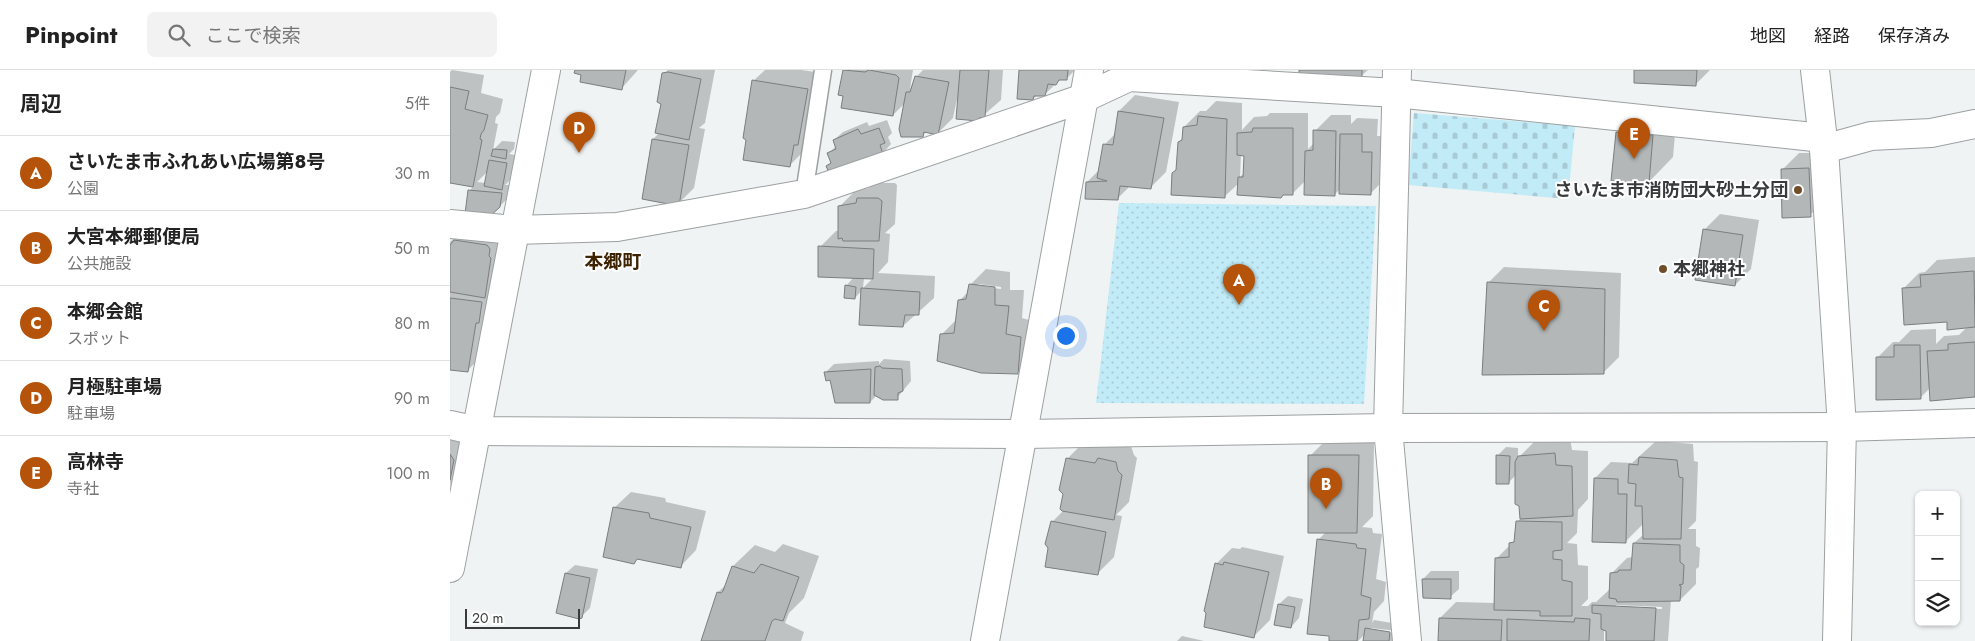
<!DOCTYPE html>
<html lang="ja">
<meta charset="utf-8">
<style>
body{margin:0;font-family:Jost,"Noto Sans JP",sans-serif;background:#f2f2f2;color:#222}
.controls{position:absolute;right:15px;bottom:15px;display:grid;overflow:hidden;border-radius:8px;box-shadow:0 1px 4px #0004}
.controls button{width:45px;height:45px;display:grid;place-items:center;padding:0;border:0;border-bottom:1px solid #e0e0e0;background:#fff;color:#222;font:25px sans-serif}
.scale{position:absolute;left:15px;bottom:12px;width:115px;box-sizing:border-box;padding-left:5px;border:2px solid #393a3b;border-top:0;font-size:14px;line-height:18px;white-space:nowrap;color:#393a3b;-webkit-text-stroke:4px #fff;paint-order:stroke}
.you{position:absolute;left:615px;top:265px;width:18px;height:18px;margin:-12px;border:4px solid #fff;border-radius:50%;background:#1a73e8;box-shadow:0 0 0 8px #1a73e833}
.badge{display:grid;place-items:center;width:32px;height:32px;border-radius:50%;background:#b45309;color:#fff;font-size:16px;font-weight:700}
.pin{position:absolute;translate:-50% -41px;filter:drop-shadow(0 1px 2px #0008)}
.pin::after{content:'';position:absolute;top:26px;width:18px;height:15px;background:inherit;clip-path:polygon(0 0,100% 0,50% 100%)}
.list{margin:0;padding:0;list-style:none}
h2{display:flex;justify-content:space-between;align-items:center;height:65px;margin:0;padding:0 20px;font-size:21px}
h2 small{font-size:16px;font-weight:400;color:#767676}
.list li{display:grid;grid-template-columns:32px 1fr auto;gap:15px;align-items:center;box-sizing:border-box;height:75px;padding:0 20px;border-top:1px solid #e0e0e0}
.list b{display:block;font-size:19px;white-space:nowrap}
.list p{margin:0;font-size:16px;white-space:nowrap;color:#767676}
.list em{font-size:16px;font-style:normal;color:#767676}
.icon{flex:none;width:28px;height:28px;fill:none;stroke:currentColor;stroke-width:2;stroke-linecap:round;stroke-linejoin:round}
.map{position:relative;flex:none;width:1525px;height:571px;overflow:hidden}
header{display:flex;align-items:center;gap:30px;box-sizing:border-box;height:70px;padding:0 25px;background:#fff;border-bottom:1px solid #e0e0e0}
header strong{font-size:24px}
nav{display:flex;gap:28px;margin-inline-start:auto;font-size:18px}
.search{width:350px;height:45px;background:#f2f2f2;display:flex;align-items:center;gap:12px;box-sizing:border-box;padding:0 18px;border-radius:8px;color:#767676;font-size:19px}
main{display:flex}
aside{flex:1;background:#fff}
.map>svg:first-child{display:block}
.cemetery{fill:url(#cemetery-stones)}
.park{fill:url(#park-dots)}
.shadow{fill:#0003;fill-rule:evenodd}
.building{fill:#b3b7b8;stroke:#7a7e7f}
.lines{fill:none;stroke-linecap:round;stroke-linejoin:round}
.service-casing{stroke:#9ca0a1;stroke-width:19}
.minor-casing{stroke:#9ca0a1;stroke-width:30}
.tertiary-casing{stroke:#9ca0a1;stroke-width:30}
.service{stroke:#fff;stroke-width:16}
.minor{stroke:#fff;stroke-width:28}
.tertiary{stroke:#fff;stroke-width:28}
.poi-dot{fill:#714e27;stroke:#fff;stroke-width:2}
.labels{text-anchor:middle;stroke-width:4;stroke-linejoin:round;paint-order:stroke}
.poi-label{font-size:18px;font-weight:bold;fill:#393a3b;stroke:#fff;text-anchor:end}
.neighbourhood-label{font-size:19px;font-weight:bold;fill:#3d2302;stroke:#fff}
</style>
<header>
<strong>Pinpoint</strong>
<div class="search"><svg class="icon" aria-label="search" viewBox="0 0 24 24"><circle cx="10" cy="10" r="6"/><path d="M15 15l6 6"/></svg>ここで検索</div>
<nav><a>地図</a><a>経路</a><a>保存済み</a></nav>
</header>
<main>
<aside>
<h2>周辺<small>5件</small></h2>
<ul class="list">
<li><span class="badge">A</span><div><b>さいたま市ふれあい広場第8号</b><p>公園</p></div><em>30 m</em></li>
<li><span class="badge">B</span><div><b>大宮本郷郵便局</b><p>公共施設</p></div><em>50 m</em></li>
<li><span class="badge">C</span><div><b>本郷会館</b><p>スポット</p></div><em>80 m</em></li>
<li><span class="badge">D</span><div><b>月極駐車場</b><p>駐車場</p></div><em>90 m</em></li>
<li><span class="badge">E</span><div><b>高林寺</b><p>寺社</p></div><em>100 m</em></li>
</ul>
</aside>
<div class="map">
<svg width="1525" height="571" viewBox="0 0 1525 571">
<defs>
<pattern id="cemetery-stones" width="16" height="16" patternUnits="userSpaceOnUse" patternTransform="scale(1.25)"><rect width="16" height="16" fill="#c1ebf7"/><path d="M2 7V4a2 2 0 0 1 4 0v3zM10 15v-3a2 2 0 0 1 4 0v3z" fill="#a7cad5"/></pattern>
<pattern id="park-dots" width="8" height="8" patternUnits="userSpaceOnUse" patternTransform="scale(1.25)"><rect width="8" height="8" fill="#c1ebf7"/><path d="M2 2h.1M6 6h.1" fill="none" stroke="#a7cad5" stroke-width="1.8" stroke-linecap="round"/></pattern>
</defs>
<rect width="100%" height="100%" fill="#eff3f4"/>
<!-- cemetery -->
<polygon class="cemetery" points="964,43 1125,56 1118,129 958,115"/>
<!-- park -->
<polygon class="park" points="669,133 926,136 914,334 646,333"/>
<!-- shadow -->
<g class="shadow">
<path d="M2,0L34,5L31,23L53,29L50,43L46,47L45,53L48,54L43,80L52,71L65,72L64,79L59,84L65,85L60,110L55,115H60L58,128L50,136L19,121L24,116L0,111V2ZM38,101L36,113L27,112Z"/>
<polygon points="126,0 188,0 171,19"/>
<polygon points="218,0 265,0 255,53 249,58 255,59 244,118 228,134 203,69 209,63 214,4"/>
<polygon points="315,0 351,0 373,3 355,80 339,96 303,11"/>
<polygon points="394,0 463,0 460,19 466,7 473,0 553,0 551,30 528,50 507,29 503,48 487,64 476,62 472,66 452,66 455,33 442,46 394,25"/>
<polygon points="570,0 625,0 616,9 611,9 594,25 587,25 583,29"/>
<polygon points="850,0 918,0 911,6"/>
<polygon points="1186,0 1260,0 1245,15"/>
<polygon points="685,25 729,32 716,102 700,118 680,116 667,129 637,112 649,100 654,75 666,63 669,41"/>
<path d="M766,31L792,33V60L804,47L817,46L820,43H858V79L864,73L865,61L881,45H901V54L907,48L928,49L927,66H938L937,107L921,123L890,119L884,125L856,110L842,124L789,113L774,127L728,98L729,72L734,67V57L750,41H756ZM791,84L795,85V102L790,107Z"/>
<polygon points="1192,38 1227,41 1223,87 1199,112 1167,63"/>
<polygon points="437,50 442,63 438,67 441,74 433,83 378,96 382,92 379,83 386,76 384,70 393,62 417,52 419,56"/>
<polygon points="1349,83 1375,83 1376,129 1360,145 1333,99"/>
<path d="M424,113H445L447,115L445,154L435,163L440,164L438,192L428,203L485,206L484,228L453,256L412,220L405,228L396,216L404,207L370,177L386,161H389V137L405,121L419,118ZM414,208H423L413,218Z"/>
<polygon points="1270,144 1309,150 1301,199 1285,215 1254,160"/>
<polygon points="14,159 57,172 33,285 17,301 0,299 0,172"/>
<polygon points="1525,187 1525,326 1480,318 1470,328 1427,288 1443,272 1449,272 1461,260 1486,259 1486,274 1494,266 1509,265 1517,257 1498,251 1453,219 1469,203 1475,202 1487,190"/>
<polygon points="1054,197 1171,203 1169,287 1153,303 1038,213"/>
<path d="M536,199L560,202V220H574L572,248L586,252L583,286L567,302L491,265L507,249L509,231L519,221L520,215ZM529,214L551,217V219L527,216Z"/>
<polygon points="434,289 460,291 461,311 447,328 427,325 420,332 381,309 376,302 384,294 429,291 429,294"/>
<polygon points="0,361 12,363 14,399 1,412 0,418"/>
<path d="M1120,368L1122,380L1138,381V429L1128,440L1127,463L1117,473L1127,474L1128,495L1138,496V529L1131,536H1138L1142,532H1146L1160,519L1161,504L1177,488L1183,487L1184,473L1194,464V453L1175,472L1145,408L1161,392L1182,393L1206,371L1243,374L1244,391L1248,392L1246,451L1238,459H1246V476L1250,478L1249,497L1246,499V514L1230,530H1221L1218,571H1157L1158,560L1154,559V571H989L990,548L1006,532L1046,533V489L1066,469L1067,452L1071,448L1066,405L1058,413L1047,386L1056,377L1068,378V388L1086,370ZM1166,535L1212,537V539L1166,537Z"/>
<path d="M876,370H924L923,446L912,457L922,458L923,463L932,464L926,509L936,512L934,531L924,542L922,553L924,550L948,554L946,571H914L915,564L908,571H887L868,470L876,462L860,386ZM921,558L947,561L946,564L921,560Z"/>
<polygon points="633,373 661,377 666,373 681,376 684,385 687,388 679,432 666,445 672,446 664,487 648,503 602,452 613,441 617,389"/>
<polygon points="181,422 215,428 216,432 256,441 246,480 230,497 164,438"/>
<polygon points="333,474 369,486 354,528 339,543 335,553 354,562 351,571 252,571 268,522 278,513 283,496 305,475 325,482"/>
<polygon points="792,477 834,486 820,550 804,566 766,494 782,478 790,479"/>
<polygon points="125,495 148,499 140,538 131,547 108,542 116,503"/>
<polygon points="981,501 1009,501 1009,519 1000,527 973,509"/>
<polygon points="838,526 853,529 849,548 841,557 829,534"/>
<polygon points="732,566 754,571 727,571"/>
</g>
<!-- building -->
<g class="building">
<polygon points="125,0 176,0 172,20 130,12 131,5 124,3"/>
<polygon points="393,0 415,2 419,0 446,5 449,8 443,46 391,38 393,26 388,25"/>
<polygon points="510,0 539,0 535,47 529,48 528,51 506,49"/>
<polygon points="569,0 618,0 617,10 609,10 606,15 598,14 595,26 584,26 583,30 567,29"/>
<polygon points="849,0 912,0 912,8 849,5"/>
<polygon points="1184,0 1247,0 1246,16 1184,13"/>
<polygon points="218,2 251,9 239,70 205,63 211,34 207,32 212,3"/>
<polygon points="465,6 499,12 488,65 474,62 473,67 451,67 449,59 456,22 460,22"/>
<polygon points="302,10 358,19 348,75 344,75 340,97 293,90 296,70 293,68"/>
<polygon points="0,17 19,21 15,39 38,45 34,60 31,64 30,69 32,70 23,117 0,113"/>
<polygon points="668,41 714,48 701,119 670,116 668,130 635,129 636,112 657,111 647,108 653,74 663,75"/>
<polygon points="748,46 777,49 775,128 721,125 722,103 726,100 728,72 732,70 733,57 747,55"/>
<polygon points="429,58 435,73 430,75 433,84 380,105 376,96 381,93 377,83 386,79 383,70 408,59 411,64"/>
<polygon points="803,58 843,58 843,125 833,125 831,128 787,125 788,107 793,107 794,86 787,85 787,63 802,62"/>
<polygon points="863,60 886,61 885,126 854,125 855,81 863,80"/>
<polygon points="1166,62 1203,65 1199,113 1161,111"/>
<polygon points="890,64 912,64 912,82 922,82 921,125 889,124"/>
<polygon points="202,69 239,75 229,136 192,129"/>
<polygon points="43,79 57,80 56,89 41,86"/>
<polygon points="39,90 57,93 52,120 34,116"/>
<polygon points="1359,98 1361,147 1332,148 1331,99"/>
<polygon points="18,120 52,123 50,137 39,147 15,144"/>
<polygon points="407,128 428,128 432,131 429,171 393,171 392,168 388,169 388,136 406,133"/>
<polygon points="1253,159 1293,165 1285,216 1245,210"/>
<polygon points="4,170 37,175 40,179 39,186 41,188 35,228 0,222 0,175"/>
<polygon points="368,176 424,179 423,209 368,207"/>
<polygon points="1524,201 1525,257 1497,260 1497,252 1454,255 1452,218 1471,217 1470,205"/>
<polygon points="1037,212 1155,219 1154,304 1032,305"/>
<polygon points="519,214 545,217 545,235 559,236 556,264 571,267 568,304 531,303 487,291 490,264 504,263 508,230 516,229"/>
<polygon points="395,215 406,217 405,229 394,228"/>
<polygon points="411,218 470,222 469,245 455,245 453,257 409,255"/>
<polygon points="0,228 32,232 29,253 26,253 18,302 0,300"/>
<polygon points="1525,272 1525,327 1480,331 1477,281 1498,280 1498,274"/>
<polygon points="1444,275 1470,275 1471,329 1426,330 1426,287 1444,287"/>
<polygon points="430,296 432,298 452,299 453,321 448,323 448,330 433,330 424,325 425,297"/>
<polygon points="421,299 420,333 385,333 380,310 376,311 374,302"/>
<polygon points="1105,383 1106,395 1122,396 1123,446 1070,449 1069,436 1065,434 1065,392 1068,386"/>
<polygon points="0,384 4,390 0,410"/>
<polygon points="858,385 909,385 907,463 858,463"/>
<polygon points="1046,385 1060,386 1059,414 1046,414"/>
<polygon points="1189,387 1227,390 1229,407 1233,408 1231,469 1193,469 1192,436 1185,436 1186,414 1178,413 1179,394 1188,395"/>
<polygon points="616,388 645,393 648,388 666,392 668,401 672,405 664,450 612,441 610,439 613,424 609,420"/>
<polygon points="1144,408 1168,409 1168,424 1177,424 1176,473 1142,472"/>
<polygon points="163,437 199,443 200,448 241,457 231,498 187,489 184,494 153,487"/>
<polygon points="601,451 656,462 648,505 595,497 598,478 595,474"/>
<polygon points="1066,451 1112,452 1112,480 1103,481 1103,489 1112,490 1112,510 1122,512 1122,546 1090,546 1090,541 1044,540 1045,488 1059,487 1059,473 1064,472"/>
<polygon points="867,469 906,474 907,478 916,479 911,525 921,528 919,549 909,550 907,571 879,571 879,566 857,564"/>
<polygon points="1183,473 1230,475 1230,492 1234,495 1233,514 1229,515 1231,516 1230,531 1167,532 1166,529 1159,528 1160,503 1168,502 1169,500 1181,500"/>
<polygon points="774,492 819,502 804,568 754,557 756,543 754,541 765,493 773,495"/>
<polygon points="311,494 349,507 333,551 325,549 322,551 315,571 251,571 267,522 271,523 273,521 282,496 304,503"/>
<polygon points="115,503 140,508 132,548 129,549 106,543"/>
<polygon points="972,509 1001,509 1001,529 973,528"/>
<polygon points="828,534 845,537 841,558 824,555"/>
<polygon points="1142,535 1206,538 1204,571 1156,571 1156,561 1151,559 1151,544 1142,543"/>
<polygon points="989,548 1052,550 1051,571 988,571"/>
<polygon points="1125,548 1140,549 1139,571 1057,571 1057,549 1124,552"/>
<polygon points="915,558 940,562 939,571 913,571"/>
</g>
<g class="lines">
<!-- service casing -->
<g class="service-casing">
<polyline id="service" points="354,124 373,0"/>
</g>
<!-- minor casing -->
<g class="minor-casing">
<g id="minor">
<polyline points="947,0 938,358 957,571"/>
<polyline points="1374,79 1421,66 1481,63 1525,54"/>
<polyline points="0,154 64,160 167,157 354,124 634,28 679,7 946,23 1373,68"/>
<polyline points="0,355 27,361 574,364 938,358 1392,357"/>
<polyline points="0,498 96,0"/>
<polyline points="535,571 639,0"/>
</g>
</g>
<!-- tertiary casing -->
<g class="tertiary-casing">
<g id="tertiary">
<polyline points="1365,0 1374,79 1392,357 1387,571"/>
<polyline points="1392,357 1525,353"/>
</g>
</g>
<!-- service -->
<use href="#service" class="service"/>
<!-- minor -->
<use href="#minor" class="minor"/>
<!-- tertiary -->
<use href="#tertiary" class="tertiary"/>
</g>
<!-- markers -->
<g class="poi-dot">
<circle cx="1348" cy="120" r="5"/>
<circle cx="1213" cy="199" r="5"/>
</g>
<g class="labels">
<!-- poi labels -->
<g class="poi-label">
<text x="1338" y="126">さいたま市消防団大砂土分団</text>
<text x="1223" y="205" text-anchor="start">本郷神社</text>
</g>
<!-- neighbourhood labels -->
<g class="neighbourhood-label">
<text x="163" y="198">本郷町</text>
</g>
</g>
</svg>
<div class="controls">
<button>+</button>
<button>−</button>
<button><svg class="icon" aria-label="layers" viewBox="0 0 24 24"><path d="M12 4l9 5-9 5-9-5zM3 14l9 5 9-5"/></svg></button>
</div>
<div class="scale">20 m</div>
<div class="you"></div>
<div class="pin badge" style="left:789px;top:235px">A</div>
<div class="pin badge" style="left:876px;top:439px">B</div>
<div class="pin badge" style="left:1094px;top:261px">C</div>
<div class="pin badge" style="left:129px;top:83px">D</div>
<div class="pin badge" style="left:1184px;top:89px">E</div>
</div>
</main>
